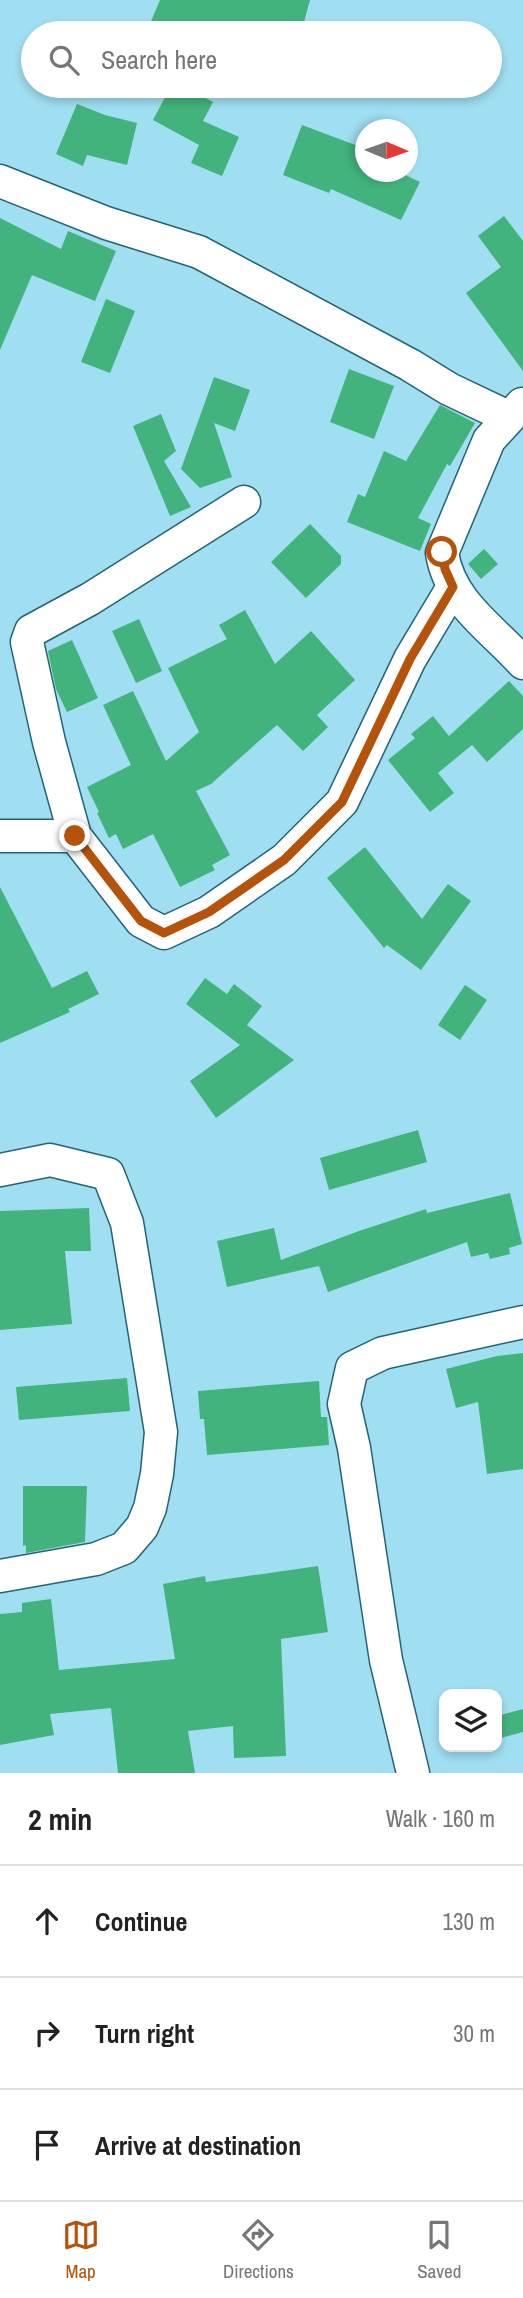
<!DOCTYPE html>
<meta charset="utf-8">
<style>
body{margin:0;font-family:"Archivo Narrow",sans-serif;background:#f2f2f2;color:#222}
.controls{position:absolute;right:21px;bottom:21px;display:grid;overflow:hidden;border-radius:14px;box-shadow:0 4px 10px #0003}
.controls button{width:63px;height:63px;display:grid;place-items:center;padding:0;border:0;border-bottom:2px solid #e0e0e0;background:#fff;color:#222;font:35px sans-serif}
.compass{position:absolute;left:355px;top:119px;width:63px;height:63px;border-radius:50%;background:#fff;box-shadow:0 4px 10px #0003;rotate:92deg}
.stop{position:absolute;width:21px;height:21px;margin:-16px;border:5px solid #b45309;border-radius:50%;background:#fff}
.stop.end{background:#b45309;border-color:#fff;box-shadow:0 2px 7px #0008}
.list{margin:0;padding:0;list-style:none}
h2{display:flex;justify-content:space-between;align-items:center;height:91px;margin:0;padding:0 28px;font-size:30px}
h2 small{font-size:23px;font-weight:400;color:#767676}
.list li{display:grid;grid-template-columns:46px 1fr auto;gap:21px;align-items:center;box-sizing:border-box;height:112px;padding:0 28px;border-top:2px solid #e0e0e0}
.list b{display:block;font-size:26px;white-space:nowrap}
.list em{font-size:23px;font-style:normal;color:#767676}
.icon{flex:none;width:38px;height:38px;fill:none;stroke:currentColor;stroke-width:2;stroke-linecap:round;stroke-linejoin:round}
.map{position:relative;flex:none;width:523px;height:1773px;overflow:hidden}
.search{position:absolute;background:#fff;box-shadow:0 4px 10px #0003;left:21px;right:21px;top:21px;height:77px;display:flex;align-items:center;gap:18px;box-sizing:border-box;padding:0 24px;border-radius:38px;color:#767676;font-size:26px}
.sheet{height:427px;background:#fff}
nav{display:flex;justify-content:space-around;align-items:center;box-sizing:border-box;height:98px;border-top:2px solid #e0e0e0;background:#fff;font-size:19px;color:#767676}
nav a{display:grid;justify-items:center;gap:4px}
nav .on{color:#b45309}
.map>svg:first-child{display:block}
.building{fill:#42b37c}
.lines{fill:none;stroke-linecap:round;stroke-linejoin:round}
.minor-casing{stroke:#246374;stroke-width:35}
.minor{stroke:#fff;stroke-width:32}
.route{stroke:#b45309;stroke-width:9}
</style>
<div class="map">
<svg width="523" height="1773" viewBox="0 0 523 1773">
<rect width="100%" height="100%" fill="#a0dff2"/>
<!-- building -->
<g class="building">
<polygon points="160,0 310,0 301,33 146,33"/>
<polygon points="171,86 182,86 213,102 203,121 239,137 222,176 191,163 199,145 153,120"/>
<polygon points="77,104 105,115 137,123 127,165 87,155 83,166 56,154"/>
<polygon points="302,125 366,149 366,172 399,172 420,182 401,220 331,189 329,193 283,175"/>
<polygon points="504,216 523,241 523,371 466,293 501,267 478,236"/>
<polygon points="0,218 61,249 68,231 116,251 95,301 32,275 0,350"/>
<polygon points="106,299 135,311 110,373 81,362"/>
<polygon points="349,369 394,386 374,439 330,422"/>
<polygon points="214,377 250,390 235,431 214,423 232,477 200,488 181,469"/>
<polygon points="440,405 475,423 450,466 447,464 418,518 431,524 420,551 347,522 358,494 365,497 384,451 406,461"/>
<polygon points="161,414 176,451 164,461 191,507 170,516 133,426"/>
<polygon points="310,524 341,556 341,564 306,598 271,562"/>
<polygon points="484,549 498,564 481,579 468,564"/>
<polygon points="245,610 275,664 311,631 355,680 317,715 328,727 303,751 277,725 211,784 196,791 230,855 212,865 215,870 180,887 153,834 123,849 116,834 109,838 97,813 99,812 87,787 131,765 103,705 133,691 166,761 199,732 168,668 227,639 219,625"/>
<polygon points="139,619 162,671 136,683 112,631"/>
<polygon points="72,640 98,698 67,712 56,689 48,651"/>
<polygon points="509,681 523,696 523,729 487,762 472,745 438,773 454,793 430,812 388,760 415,738 411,734 433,716 449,736"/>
<polygon points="365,847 422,919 448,884 471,901 421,970 387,945 384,948 327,878"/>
<polygon points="0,887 52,988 87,971 99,994 68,1009 70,1012 0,1043"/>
<polygon points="205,978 227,994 234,984 262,1006 247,1025 294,1060 216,1118 190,1081 240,1045 186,1004"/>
<polygon points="465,985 487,1000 460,1040 438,1025"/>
<polygon points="418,1130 427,1162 329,1190 320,1158"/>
<polygon points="510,1193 522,1244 509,1248 510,1254 490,1259 488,1253 471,1257 467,1242 328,1292 319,1266 227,1287 217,1241 274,1228 281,1260 359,1231 426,1209 427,1213"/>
<polygon points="89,1208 91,1251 65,1251 72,1324 0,1330 0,1211"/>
<polygon points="523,1353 523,1469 487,1474 478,1402 456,1408 446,1369 497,1356"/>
<polygon points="127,1378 130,1411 19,1420 16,1387"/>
<polygon points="319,1381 321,1417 327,1417 329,1445 207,1455 204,1419 200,1419 198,1391"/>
<polygon points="23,1486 87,1486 85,1542 26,1553 26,1545 23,1546"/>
<polygon points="318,1566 328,1632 281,1639 286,1756 234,1758 233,1726 188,1731 195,1773 118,1773 111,1708 50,1714 54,1735 0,1745 0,1614 22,1612 22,1603 51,1599 59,1670 175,1659 163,1584 205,1576 206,1582"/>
<polygon points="523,1709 523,1732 497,1739 497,1716"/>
</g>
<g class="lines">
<!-- minor casing -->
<g class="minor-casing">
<g id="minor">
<polyline points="0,181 106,223 199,252 410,365 449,389 508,417"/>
<path d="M522,404L489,440L442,553C450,603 492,628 523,663"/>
<polyline points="244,502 90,599 31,631 27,642 49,742 75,836 141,921 164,933 209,912 284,860 342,802 410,659 453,587"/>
<polyline points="0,836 75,836"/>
<polyline points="0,1170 50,1160 108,1174 127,1223 161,1432 157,1474 150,1508 142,1527 124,1548 96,1559 0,1576"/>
<polyline points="413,1773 386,1660 354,1448 344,1404 352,1368 383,1353 523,1322"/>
</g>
</g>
<!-- minor -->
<use href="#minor" class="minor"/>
</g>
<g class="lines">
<!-- route -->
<polyline class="route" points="75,836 141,921 164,933 209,912 284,860 342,802 410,659 453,587 445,569 442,552"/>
</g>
</svg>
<div class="controls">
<button><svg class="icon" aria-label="layers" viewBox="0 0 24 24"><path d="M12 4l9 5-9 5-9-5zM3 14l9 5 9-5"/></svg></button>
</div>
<svg class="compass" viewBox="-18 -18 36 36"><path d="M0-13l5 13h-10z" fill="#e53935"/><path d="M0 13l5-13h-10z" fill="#767676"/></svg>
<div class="stop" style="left:442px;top:552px"></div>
<div class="stop end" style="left:75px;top:836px"></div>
<div class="search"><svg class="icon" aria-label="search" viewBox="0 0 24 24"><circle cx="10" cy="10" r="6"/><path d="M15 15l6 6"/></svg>Search here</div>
</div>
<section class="sheet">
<h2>2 min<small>Walk · 160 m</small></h2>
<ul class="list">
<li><svg class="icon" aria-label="ahead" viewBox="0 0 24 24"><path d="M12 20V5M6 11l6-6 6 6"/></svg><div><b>Continue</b></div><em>130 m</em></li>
<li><svg class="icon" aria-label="right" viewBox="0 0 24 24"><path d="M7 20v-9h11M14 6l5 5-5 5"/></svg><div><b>Turn right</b></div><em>30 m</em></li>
<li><svg class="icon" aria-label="arrive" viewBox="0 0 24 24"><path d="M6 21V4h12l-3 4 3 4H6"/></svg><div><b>Arrive at destination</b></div></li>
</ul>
</section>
<nav>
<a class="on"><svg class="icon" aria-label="map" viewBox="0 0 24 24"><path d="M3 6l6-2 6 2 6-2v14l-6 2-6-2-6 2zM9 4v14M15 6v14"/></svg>Map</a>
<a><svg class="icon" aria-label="directions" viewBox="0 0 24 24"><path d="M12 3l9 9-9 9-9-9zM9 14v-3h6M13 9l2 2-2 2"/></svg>Directions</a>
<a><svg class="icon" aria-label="saved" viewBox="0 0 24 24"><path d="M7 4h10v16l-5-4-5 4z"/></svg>Saved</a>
</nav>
